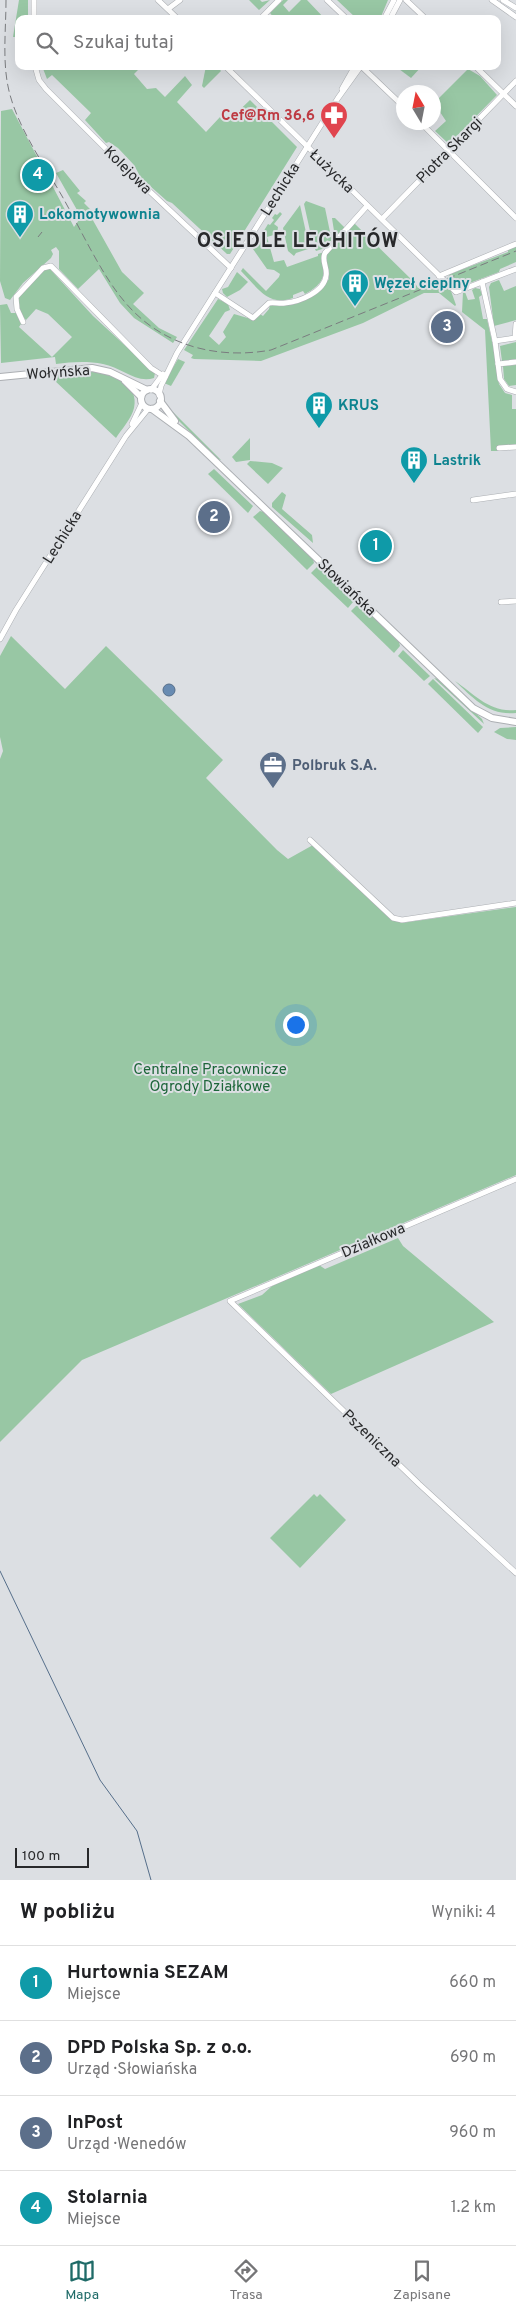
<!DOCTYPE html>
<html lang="pl">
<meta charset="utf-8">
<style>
body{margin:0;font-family:Overpass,sans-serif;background:#f6f6f6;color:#202124}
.compass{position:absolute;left:396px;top:85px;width:45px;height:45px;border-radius:50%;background:#fff;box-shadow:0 5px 20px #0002;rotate:350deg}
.scale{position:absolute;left:15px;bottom:12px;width:74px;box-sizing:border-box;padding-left:5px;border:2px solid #28292b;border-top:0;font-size:14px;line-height:18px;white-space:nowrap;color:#28292b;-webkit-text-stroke:4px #dcdfe3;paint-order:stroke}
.you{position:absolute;left:295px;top:1024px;width:18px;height:18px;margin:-12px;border:4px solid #fff;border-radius:50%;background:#1a73e8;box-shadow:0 0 0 8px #1a73e833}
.badge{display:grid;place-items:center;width:32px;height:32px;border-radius:50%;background:#1f6b68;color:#fff;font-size:16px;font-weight:700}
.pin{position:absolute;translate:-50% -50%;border:2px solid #fff;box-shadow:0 1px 5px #0006}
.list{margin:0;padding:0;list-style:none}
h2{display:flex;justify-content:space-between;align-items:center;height:65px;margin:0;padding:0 20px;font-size:21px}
h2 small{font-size:16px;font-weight:400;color:#757577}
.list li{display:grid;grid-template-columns:32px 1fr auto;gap:15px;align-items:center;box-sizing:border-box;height:75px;padding:0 20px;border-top:1px solid #e0e0e0}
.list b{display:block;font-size:19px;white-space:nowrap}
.list p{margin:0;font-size:16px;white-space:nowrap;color:#757577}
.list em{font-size:16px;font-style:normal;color:#757577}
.icon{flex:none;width:28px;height:28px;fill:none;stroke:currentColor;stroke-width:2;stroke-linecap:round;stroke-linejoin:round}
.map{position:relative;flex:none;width:516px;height:1880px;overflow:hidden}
.search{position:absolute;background:#fff;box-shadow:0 5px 20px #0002;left:15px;right:15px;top:15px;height:55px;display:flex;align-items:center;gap:12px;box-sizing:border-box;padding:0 18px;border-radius:10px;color:#757577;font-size:19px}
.sheet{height:365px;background:#fff}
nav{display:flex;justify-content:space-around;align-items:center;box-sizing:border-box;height:70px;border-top:1px solid #e0e0e0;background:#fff;font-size:14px;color:#757577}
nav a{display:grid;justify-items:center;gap:2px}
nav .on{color:#1f6b68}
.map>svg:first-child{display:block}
.green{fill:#98c7a4}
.water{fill:#688bb2;stroke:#556e8a}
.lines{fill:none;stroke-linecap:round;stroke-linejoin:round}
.stream{stroke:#556e8a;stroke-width:1}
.minor-casing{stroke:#acafb3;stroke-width:6}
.major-casing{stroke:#acafb3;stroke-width:8}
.minor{stroke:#fff;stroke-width:5}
.major{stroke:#fff;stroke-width:6}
.rail{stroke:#7a7c7f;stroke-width:1;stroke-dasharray:8 4;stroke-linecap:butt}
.labels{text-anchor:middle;stroke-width:4;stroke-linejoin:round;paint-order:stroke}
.health-label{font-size:15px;font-weight:bold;fill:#be3a42;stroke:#dcdfe3;text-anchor:end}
.street-label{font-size:15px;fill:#28292b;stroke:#dcdfe3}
.culture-label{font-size:15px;font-weight:bold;fill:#0d838f;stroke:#dcdfe3;text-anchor:start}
.service-label{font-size:15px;font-weight:bold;fill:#4e5e75;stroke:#dcdfe3;text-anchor:start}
.park-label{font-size:15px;fill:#1d663a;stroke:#dcdfe3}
.district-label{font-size:20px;font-weight:bold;letter-spacing:1px;fill:#28292b;stroke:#dcdfe3}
</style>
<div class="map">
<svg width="516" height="1880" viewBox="0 0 516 1880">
<rect width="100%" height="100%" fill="#dcdfe3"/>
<!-- green -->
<g class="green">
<polygon points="19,0 28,0 28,19 19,19 19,37 13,37"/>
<polygon points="249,0 260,0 262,2 270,0 259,10"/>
<polygon points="283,0 288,0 283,5 289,12 301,0 307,0 325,19 275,19 270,13"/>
<polygon points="337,0 388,0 380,19 357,19"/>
<polygon points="42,66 142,66 134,74 147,89 156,88 165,97 185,76 192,85 177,102 206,132 220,117 227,122 250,100 297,147 230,254 227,254 172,203 167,201 141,178 134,165 118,148 109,142 106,143 85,120 91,113 52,75 47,79"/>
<polygon points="206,66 217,66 221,71 204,88 202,86"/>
<polygon points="395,66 422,66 411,78"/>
<polygon points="468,69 480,76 497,95 449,144 435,131 446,121 434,103"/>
<polygon points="12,109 74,227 81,217 56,173 63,170 80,191 77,193 86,201 84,203 91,210 84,219 86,221 90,215 122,272 144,293 133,304 159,328 177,337 173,343 134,318 120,303 99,269 78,289 59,269 59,251 56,247 51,250 53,254 51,258 23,283 10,300 5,298 0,281 1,111"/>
<polygon points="306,201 325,208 330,232 333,235 331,241 318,243 312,240 304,204"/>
<polygon points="300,205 307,237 311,244 328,247 316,251 314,247 296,253 294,256 288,251 283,228"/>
<path d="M280,212L282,214L274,224L278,227L277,234L267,237L274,262L284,260L287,267L318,256V254L324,252C324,274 327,282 305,294L303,291L293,295V298C268,307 258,288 241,271L243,268L266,291L279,277L280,274L274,270L267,269L253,249L268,224L270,225L274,220L272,218L275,214L277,215Z"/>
<polygon points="332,218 335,218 345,228 339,234 334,231"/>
<polygon points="354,223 415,283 418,288 438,280 451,291 456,305 455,306 439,293 424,293 363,323 261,361 194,359 191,358 193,355 184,350 218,299 228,304 230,310 225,312 209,336 219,345 226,337 223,332 234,314 251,319 260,314 263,316 269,309 270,305 292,305 313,296 329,279 325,256"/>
<polygon points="516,246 516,262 500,269 499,272 459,287 454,286 447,278 450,274 508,252 508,250"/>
<path d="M49,268L93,316L155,373L154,378C136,384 121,367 103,364C87,361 72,362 56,364L55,357L1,363L0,305L7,304L11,313H16L21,324L19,327L52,357L72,337L48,314L36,309L26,320L21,315L18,296L41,271Z"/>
<polygon points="237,272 248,282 240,290 227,297 223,293 222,289 228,287"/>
<polygon points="499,280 504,291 516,286 516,320 494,326 489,287 491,283"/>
<polygon points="475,288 480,289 482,295 479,297 483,319 487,319 493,346 499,384 505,393 512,395 512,409 516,409 516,445 497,446 497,451 491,451 485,330 462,312 463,292 465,292 468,300 475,299 472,290"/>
<polygon points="516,342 516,359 502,361 500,346"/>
<polygon points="178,359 185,362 171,386 164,383"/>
<polygon points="516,365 516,385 509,386 504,379 503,366"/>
<path d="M92,371C110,375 140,383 134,408C132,418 121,430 116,438L54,380L51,374Z"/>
<polygon points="170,409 221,460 217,459 168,410"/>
<polygon points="250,438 250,460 236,462 232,457"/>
<polygon points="250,461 272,463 283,468 268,484 247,464"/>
<polygon points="214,469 253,506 248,513 208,474"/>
<polygon points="282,492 286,495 282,509 312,535 313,543 272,507 272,503"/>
<polygon points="260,511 264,512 313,559 314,563 307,570 253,517"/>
<polygon points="318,566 321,566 352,596 353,602 348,608 311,573"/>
<polygon points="357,605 362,606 399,642 400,646 394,653 351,611"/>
<polygon points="11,636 65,689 106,646 223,760 206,778 277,850 288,859 313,845 337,870 401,923 516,907 516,1175 82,1360 0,1442 0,759 3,751 0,737 0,656"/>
<polygon points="403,650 430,676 424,681 398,656"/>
<polygon points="434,678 438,679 482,719 484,724"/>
<polygon points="433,679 483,727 478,733 428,684"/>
<path d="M455,681C474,694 490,713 516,710V713C489,716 473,698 455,681Z"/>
<polygon points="516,727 516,740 507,739 494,732 500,728"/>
<polygon points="398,1238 403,1246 494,1322 331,1394 238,1304 262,1295 272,1286 319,1265 325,1269"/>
<polygon points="314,1494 317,1497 320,1494 346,1520 300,1568 270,1538"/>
</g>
<!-- water -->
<circle class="water" cx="169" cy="690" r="6"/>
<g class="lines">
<!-- stream -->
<polyline class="stream" points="0,1571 100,1780 137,1831 151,1880"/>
<!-- minor casing -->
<g class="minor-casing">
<g id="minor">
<polyline points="34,0 34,19"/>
<polyline points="158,0 178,19"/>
<polyline points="327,0 347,19"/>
<polyline points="406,0 426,19"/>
<polyline points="492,0 516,17"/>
<polyline points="503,0 516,8"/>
<polyline points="168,9 180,0"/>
<polyline points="260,19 279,0"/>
<polyline points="384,19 394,0"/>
<polyline points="390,19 400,0"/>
<polyline points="35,66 39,80 46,89 127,170 231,268"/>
<polyline points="225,66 456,292 516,269"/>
<polyline points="361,66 404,107"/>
<polyline points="475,66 516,106"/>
<polyline points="342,89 355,66"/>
<polyline points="420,122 516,218"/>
<polyline points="382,219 516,81"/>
<polyline points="439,276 516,244"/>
<polyline points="482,282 495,341 500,379 507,389 516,392"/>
<path d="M215,293L253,318L269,303C275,302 279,304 285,303C299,302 324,292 326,276C328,268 321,261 325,253L367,206"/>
<polyline points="23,322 17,309 16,297 43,268 51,266 151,368 165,377"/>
<polyline points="495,341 515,338 516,324"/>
<polyline points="498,364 516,362"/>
<polyline points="151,390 163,374"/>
<polyline points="159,395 161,386 177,353 338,98 361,66"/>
<polyline points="132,424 142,403"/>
<polyline points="499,448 516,447"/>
<polyline points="473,500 516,494"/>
<polyline points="501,602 516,601"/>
<polyline points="0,639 16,610 126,436 148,409"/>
<polyline points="310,840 393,918 402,920 516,903"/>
<polyline points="516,1179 230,1301 419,1484 516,1573"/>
</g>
</g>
<!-- major casing -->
<g class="major-casing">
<g id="major">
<polyline points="0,377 92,368 110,372 147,390"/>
<polyline points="125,381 141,397"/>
<circle cx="151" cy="399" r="10"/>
<polyline points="160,401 175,421"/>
<polyline points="152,409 189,436 473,708 492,718 516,722"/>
</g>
</g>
<!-- minor -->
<use href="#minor" class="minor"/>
<!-- major -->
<use href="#major" class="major"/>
<!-- rail -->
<g class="rail">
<path d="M6,0C6,30 2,62 9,91C18,128 43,163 62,196C80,228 101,274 124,301C160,345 216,360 271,350L516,251"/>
<polyline points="38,237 42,232"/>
</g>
</g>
<!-- icons -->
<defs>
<g id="pharmacy-pin" transform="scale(1.4375)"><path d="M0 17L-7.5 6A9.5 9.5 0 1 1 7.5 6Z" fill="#e0444e" stroke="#dcdfe3"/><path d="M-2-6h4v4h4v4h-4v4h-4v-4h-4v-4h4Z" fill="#fff"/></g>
<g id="building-pin" transform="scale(1.4375)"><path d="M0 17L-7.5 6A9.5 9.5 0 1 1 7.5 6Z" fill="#0f9aa8" stroke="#dcdfe3"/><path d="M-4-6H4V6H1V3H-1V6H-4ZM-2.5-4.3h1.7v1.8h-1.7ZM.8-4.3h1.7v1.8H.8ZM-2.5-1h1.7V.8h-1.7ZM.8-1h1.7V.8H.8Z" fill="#fff"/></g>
<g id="office-pin" transform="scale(1.4375)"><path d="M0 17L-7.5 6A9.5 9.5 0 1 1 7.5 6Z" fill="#5c6f8a" stroke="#dcdfe3"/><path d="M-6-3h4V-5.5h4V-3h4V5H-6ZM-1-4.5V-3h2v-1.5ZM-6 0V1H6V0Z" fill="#fff"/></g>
</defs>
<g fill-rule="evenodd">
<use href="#pharmacy-pin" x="334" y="115"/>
<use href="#building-pin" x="20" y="214"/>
<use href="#building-pin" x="355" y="283"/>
<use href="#building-pin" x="319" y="405"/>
<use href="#building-pin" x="414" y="460"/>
<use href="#office-pin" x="273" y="765"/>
</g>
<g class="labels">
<!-- health labels -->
<g class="health-label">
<text x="315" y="120">Cef@Rm 36,6</text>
</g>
<!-- street labels -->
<g class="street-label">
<text transform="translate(449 150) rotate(-45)" y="5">Piotra Skargi</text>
<text transform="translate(128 170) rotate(45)" y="5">Kolejowa</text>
<text transform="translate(332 171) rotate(44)" y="5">Łużycka</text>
<text transform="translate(280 189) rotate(-58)" y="5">Lechicka</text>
<text transform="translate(58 372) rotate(-4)" y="5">Wołyńska</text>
<text transform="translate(62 537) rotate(-58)" y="5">Lechicka</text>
<text transform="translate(347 587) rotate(44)" y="5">Słowiańska</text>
<text transform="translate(373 1240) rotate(-23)" y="5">Działkowa</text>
<text transform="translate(372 1438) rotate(44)" y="5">Pszeniczna</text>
</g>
<!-- culture labels -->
<g class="culture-label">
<text x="39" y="219">Lokomotywownia</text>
<text x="374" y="288">Węzeł cieplny</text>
<text x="338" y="410">KRUS</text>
<text x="433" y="465">Lastrik</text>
</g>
<!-- service labels -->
<g class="service-label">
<text x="292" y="770">Polbruk S.A.</text>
</g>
<!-- park labels -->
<g class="park-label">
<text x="210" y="1074">Centralne Pracownicze<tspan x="210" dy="17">Ogrody Działkowe</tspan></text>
</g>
<!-- district labels -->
<g class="district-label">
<text x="298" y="247">OSIEDLE LECHITÓW</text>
</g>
</g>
</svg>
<svg class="compass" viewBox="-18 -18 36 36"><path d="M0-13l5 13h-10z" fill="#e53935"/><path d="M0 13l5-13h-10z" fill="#757577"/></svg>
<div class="scale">100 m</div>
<div class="you"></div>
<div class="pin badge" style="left:376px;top:546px;background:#0f9aa8">1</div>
<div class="pin badge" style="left:214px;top:517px;background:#5c6f8a">2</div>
<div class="pin badge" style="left:447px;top:327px;background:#5c6f8a">3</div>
<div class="pin badge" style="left:38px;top:175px;background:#0f9aa8">4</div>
<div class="search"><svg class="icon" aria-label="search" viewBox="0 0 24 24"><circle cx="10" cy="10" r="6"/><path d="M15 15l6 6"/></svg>Szukaj tutaj</div>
</div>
<section class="sheet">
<h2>W pobliżu<small>Wyniki: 4</small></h2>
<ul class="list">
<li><span class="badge" style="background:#0f9aa8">1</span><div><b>Hurtownia SEZAM</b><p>Miejsce</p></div><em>660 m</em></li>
<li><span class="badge" style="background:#5c6f8a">2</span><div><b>DPD Polska Sp. z o.o.</b><p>Urząd · Słowiańska</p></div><em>690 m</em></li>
<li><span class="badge" style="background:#5c6f8a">3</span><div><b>InPost</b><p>Urząd · Wenedów</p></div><em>960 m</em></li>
<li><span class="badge" style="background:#0f9aa8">4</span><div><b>Stolarnia</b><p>Miejsce</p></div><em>1.2 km</em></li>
</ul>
</section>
<nav>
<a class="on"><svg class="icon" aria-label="map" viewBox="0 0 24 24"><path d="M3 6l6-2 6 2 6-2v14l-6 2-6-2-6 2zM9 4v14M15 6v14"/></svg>Mapa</a>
<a><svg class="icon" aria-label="directions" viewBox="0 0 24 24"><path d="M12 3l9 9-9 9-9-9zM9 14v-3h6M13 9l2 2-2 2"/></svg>Trasa</a>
<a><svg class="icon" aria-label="saved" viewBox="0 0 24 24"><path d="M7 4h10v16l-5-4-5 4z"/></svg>Zapisane</a>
</nav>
